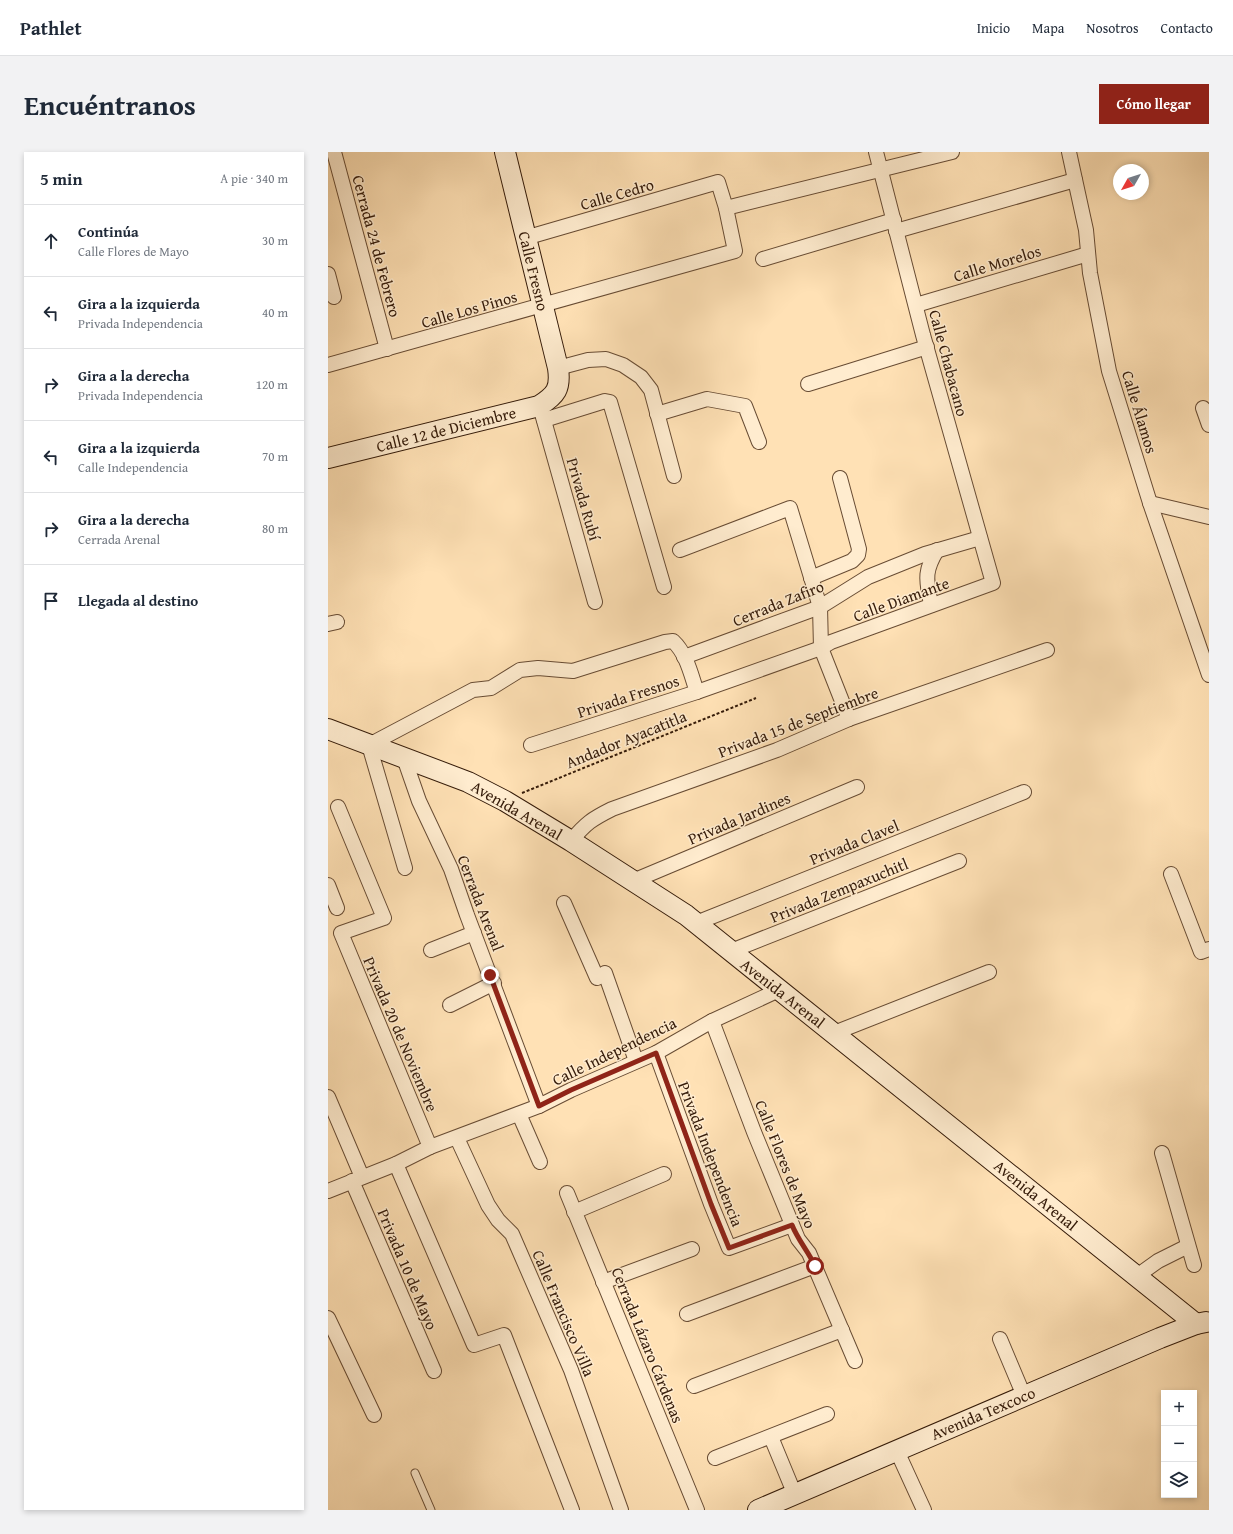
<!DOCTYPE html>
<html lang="es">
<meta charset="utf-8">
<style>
body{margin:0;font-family:"Gentium Book Plus",serif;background:#f2f2f3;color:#1f2937}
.controls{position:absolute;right:12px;bottom:12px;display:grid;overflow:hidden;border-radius:0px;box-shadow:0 2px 6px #0003}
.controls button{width:36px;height:36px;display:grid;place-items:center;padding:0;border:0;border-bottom:1px solid #e0e1e3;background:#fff;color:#1f2937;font:20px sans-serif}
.compass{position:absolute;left:785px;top:12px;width:36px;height:36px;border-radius:50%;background:#fff;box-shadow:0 2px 6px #0003;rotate:231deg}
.stop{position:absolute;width:12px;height:12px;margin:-9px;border:3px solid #8f2418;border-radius:50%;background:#fff}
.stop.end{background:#8f2418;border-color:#fff;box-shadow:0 1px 4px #0008}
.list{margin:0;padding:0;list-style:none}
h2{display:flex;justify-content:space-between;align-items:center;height:52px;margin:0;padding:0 16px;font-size:17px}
h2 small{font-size:13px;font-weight:400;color:#747a83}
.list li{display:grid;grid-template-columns:26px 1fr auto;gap:12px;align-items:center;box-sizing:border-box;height:72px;padding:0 16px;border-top:1px solid #e0e1e3}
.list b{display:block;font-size:15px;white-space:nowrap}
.list p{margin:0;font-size:13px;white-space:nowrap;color:#747a83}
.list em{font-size:13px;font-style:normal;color:#747a83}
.icon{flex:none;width:22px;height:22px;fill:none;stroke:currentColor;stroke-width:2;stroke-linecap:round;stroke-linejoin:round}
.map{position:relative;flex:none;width:881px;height:1358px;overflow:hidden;border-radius:0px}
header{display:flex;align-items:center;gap:24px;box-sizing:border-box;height:56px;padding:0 20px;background:#fff;border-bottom:1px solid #e0e1e3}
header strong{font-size:19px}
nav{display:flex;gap:22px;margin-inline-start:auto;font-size:14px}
.intro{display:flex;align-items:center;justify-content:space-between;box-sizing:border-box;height:96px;padding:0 24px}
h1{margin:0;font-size:28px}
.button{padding:10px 18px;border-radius:0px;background:#8f2418;color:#fff;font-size:14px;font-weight:700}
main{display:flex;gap:24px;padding:0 24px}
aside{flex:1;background:#fff;border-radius:0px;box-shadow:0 2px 6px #0003}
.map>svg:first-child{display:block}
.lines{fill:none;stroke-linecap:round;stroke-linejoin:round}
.service-casing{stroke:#684c34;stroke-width:9}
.minor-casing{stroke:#684c34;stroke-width:16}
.secondary-casing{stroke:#351b09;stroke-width:22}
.path{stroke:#351b09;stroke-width:2;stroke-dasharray:3 2;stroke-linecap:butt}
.service{stroke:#ffeccf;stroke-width:7}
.minor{stroke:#ffeccf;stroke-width:14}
.secondary{stroke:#ffeccf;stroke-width:20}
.route{stroke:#8f2418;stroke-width:5}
.labels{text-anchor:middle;stroke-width:3;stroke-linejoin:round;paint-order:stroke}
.street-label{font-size:16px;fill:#351b09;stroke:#ffeccf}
</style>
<header>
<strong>Pathlet</strong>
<nav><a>Inicio</a><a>Mapa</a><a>Nosotros</a><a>Contacto</a></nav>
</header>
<div class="intro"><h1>Encuéntranos</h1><a class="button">Cómo llegar</a></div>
<main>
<aside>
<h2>5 min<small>A pie · 340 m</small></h2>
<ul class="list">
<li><svg class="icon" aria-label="ahead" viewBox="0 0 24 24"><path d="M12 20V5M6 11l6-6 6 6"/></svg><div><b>Continúa</b><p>Calle Flores de Mayo</p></div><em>30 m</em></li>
<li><svg class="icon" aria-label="left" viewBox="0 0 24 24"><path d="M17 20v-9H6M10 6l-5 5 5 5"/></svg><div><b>Gira a la izquierda</b><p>Privada Independencia</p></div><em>40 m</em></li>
<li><svg class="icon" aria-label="right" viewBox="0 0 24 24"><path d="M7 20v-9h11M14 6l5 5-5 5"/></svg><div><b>Gira a la derecha</b><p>Privada Independencia</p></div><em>120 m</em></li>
<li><svg class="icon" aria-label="left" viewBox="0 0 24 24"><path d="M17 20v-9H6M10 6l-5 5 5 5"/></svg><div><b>Gira a la izquierda</b><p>Calle Independencia</p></div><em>70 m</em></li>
<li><svg class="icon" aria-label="right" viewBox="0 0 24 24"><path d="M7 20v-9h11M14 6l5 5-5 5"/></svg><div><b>Gira a la derecha</b><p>Cerrada Arenal</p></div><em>80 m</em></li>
<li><svg class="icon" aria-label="arrive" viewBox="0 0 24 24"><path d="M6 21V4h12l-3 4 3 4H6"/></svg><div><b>Llegada al destino</b></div></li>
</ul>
</aside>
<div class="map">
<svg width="881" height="1358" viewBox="0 0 881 1358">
<rect width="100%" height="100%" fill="#ffe1b5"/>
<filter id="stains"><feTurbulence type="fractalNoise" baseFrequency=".005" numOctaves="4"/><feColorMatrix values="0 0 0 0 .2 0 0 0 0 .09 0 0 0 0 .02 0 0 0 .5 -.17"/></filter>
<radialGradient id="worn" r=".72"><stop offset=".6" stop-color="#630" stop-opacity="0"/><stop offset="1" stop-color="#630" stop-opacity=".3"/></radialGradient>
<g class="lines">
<!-- service casing -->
<g class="service-casing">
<polyline id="service" points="87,1321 103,1358"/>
</g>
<!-- minor casing -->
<g class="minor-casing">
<g id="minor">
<polyline points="6,0 59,197"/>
<polyline points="741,0 758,78 762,121 781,219 822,351 881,523"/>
<polyline points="398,56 624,0"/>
<polyline points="568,79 747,28"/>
<polyline points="435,107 566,68"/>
<polyline points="0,122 6,145"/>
<polyline points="588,153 760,102"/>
<polyline points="0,213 407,99 398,56 390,30 197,86"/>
<polyline points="230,216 260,208 278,207 295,213 313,225 323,238 346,324"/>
<polyline points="480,232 599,195"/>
<polyline points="875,256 881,273"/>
<polyline points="213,258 267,450"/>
<polyline points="329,262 379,247 417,254 431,290"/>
<polyline points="216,268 277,249 282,250 336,435"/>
<polyline points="822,351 881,365"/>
<polyline points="352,398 462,356 492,455 493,496 521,567"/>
<polyline points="483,426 524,409 530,403 531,397 512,326"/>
<path d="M603,453C599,429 595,421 609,398"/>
<polyline points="0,472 9,470"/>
<polyline points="356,505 492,455 540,425 597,402 652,386"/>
<polyline points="203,593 369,540 493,496 503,490 665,431 595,183 548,0"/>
<polyline points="76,606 91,649 123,717 139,763 211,954"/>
<polyline points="10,655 56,766 13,781 102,995"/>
<path d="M243,689C258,671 264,667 284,657L449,598L521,567L719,498"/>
<path d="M77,716L41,593L145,538L163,536L192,518L210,516L245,519L337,490L345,489C359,502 363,523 369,540"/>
<polyline points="843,722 873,800 881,797"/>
<polyline points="305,729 529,635"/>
<polyline points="0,733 9,756"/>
<polyline points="236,751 269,826 277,821 308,909"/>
<polyline points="368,771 696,640"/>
<polyline points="103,798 146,781"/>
<polyline points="403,799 631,709"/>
<polyline points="122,853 166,831"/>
<polyline points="384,869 426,980 470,1087 481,1101 527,1209"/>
<polyline points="506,881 661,820"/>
<polyline points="328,901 383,1052 401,1096 464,1073"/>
<polyline points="0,945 34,1025"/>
<polyline points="191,962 212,1010"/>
<polyline points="129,986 160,1053 170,1068 184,1082 243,1218 293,1358"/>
<polyline points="834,1001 866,1113"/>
<polyline points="68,1012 146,1193 176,1183 244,1358"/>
<polyline points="24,1029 106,1219"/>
<polyline points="0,1039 68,1012 102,995 211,954 243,938 328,901 384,869 451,838"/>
<polyline points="239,1041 369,1358"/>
<polyline points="246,1060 336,1022"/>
<polyline points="809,1124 830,1109 860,1094"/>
<polyline points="275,1130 364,1097"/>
<polyline points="359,1162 487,1114"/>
<polyline points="0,1166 46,1263"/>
<polyline points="672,1187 696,1244"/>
<polyline points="366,1234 514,1178"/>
<polyline points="443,1285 467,1343"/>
<polyline points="569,1299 596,1358"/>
<polyline points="387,1306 499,1262"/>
</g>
</g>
<!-- secondary casing -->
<g class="secondary-casing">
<g id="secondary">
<path d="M0,306L211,254C228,243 233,237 230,216L177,0"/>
<polyline points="0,577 140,630 177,649 243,689 358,763 868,1172"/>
<polyline points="430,1358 832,1186 868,1172 878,1170"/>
</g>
</g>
<!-- path -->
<polyline class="path" points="194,641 428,546"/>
<!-- service -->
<use href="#service" class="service"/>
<!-- minor -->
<use href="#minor" class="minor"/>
<!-- secondary -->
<use href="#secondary" class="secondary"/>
</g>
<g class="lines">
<!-- route -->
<path class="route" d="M162,823L211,954L243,938L328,901L383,1052L401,1096L464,1073C470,1088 480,1099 487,1114"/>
</g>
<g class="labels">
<!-- street labels -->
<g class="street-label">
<text transform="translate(289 42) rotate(-16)" y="6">Calle Cedro</text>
<text transform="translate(49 94) rotate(75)" y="6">Cerrada 24 de Febrero</text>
<text transform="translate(669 111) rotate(-17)" y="6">Calle Morelos</text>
<text transform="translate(206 119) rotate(76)" y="6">Calle Fresno</text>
<text transform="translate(141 157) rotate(-16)" y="6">Calle Los Pinos</text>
<text transform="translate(621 211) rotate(75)" y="6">Calle Chabacano</text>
<text transform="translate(812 260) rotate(73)" y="6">Calle Álamos</text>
<text transform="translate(118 277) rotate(-14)" y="6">Calle 12 de Diciembre</text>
<text transform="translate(256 347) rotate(74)" y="6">Privada Rubí</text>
<text transform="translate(573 447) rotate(-20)" y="6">Calle Diamante</text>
<text transform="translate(450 451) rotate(-22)" y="6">Cerrada Zafiro</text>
<text transform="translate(300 544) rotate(-18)" y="6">Privada Fresnos</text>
<text transform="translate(470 570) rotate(-21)" y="6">Privada 15 de Septiembre</text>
<text transform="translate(298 587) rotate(-22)" y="6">Andador Ayacatitla</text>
<text transform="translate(189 658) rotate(30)" y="6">Avenida Arenal</text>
<text transform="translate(411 666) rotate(-23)" y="6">Privada Jardines</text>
<text transform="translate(526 690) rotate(-22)" y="6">Privada Clavel</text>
<text transform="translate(511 738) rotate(-22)" y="6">Privada Zempaxuchitl</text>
<text transform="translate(153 751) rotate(69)" y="6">Cerrada Arenal</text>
<text transform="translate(455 841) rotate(38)" y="6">Avenida Arenal</text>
<text transform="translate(73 882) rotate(67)" y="6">Privada 20 de Noviembre</text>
<text transform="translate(286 899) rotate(-26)" y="6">Calle Independencia</text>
<text transform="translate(383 1002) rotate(69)" y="6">Privada Independencia</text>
<text transform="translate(458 1012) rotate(68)" y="6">Calle Flores de Mayo</text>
<text transform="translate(708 1043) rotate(39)" y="6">Avenida Arenal</text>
<text transform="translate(80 1117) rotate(67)" y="6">Privada 10 de Mayo</text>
<text transform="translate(236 1161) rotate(67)" y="6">Calle Francisco Villa</text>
<text transform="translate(320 1193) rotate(68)" y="6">Cerrada Lázaro Cárdenas</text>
<text transform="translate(655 1261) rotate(-23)" y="6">Avenida Texcoco</text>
</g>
</g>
<rect width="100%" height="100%" filter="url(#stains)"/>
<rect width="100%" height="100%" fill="url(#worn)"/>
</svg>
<div class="controls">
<button>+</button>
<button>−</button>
<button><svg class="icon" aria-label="layers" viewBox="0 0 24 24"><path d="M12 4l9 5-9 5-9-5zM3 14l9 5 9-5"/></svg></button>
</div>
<svg class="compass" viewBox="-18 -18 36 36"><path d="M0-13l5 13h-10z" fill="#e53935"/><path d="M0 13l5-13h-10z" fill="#747a83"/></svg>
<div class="stop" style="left:487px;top:1114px"></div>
<div class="stop end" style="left:162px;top:823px"></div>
</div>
</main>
